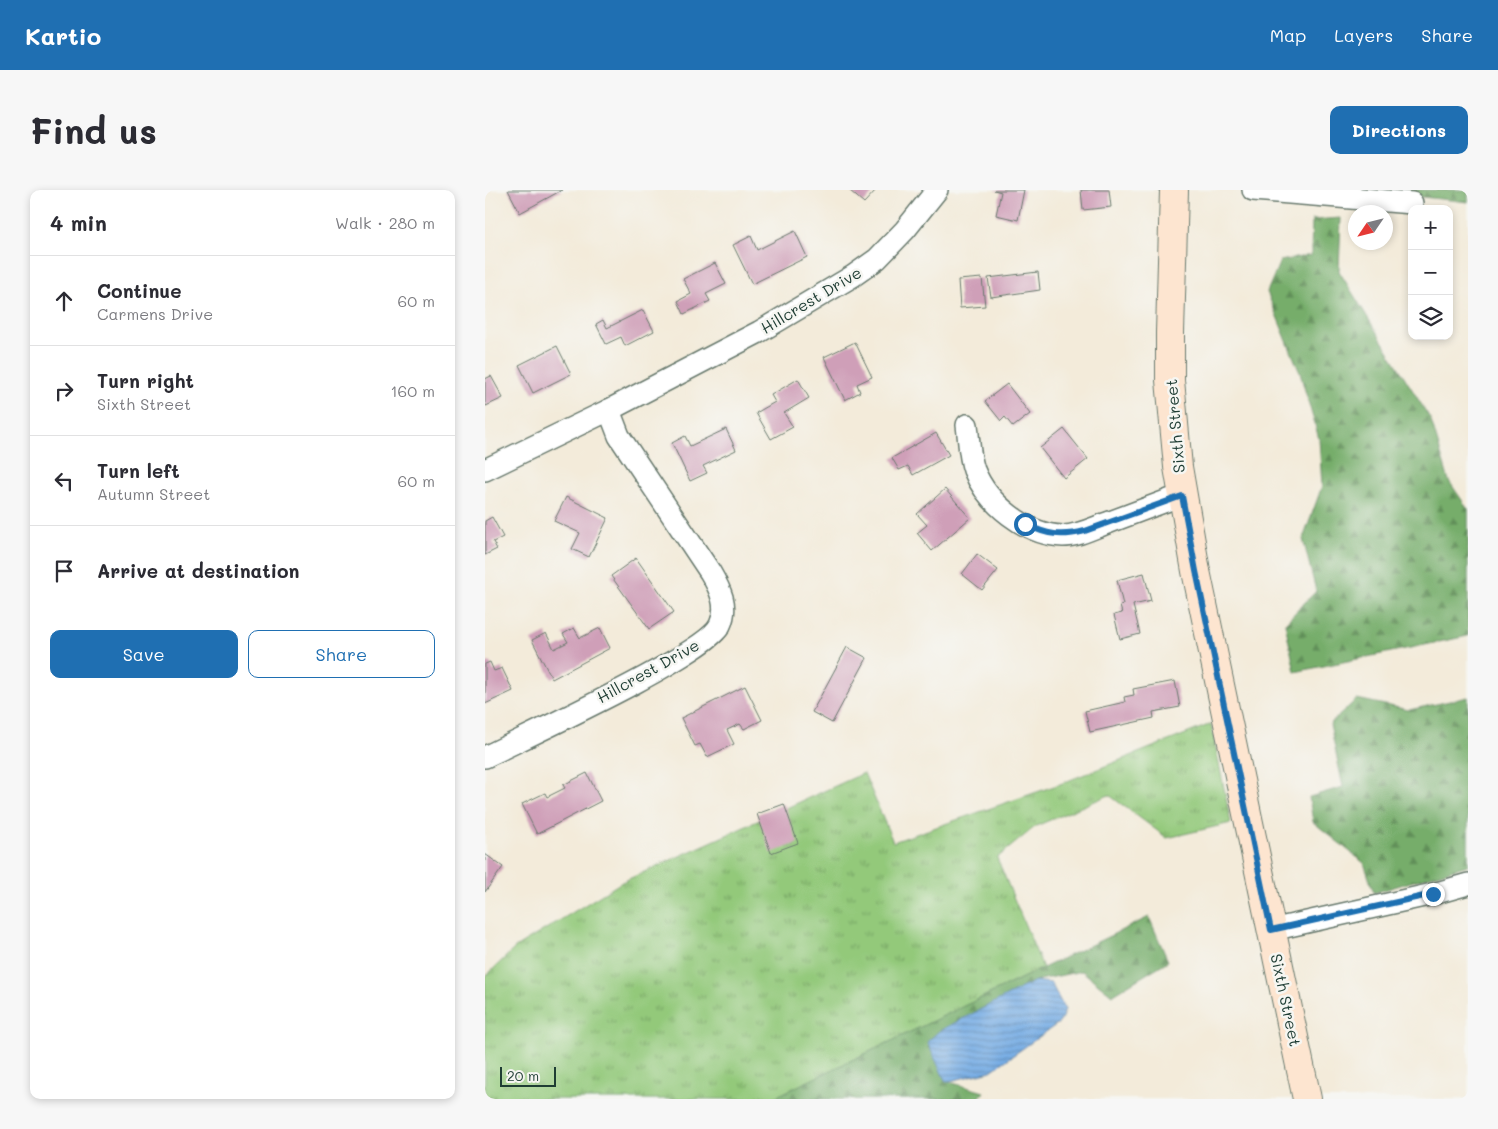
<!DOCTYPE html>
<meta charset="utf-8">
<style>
body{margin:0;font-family:Mali,sans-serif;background:#f7f7f7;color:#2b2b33}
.controls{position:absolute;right:15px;top:15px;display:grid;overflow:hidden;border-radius:10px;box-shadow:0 2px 8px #0003}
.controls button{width:45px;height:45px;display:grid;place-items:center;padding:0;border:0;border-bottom:1px solid #e1e1e2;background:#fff;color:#2b2b33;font:25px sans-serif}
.compass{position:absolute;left:863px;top:15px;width:45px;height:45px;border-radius:50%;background:#fff;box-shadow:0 2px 8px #0003;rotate:235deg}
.scale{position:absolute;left:15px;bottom:12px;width:56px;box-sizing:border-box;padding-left:5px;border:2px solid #1f3d34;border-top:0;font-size:14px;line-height:18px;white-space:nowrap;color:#1f3d34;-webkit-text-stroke:4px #f6f6f2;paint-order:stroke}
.stop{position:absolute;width:15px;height:15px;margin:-11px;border:4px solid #1f6fb2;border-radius:50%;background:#fff}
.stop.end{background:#1f6fb2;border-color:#fff;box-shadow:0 1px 5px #0008}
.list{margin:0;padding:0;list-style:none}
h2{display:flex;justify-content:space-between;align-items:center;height:65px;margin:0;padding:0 20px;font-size:21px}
h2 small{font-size:16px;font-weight:400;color:#7c7c81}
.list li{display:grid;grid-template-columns:32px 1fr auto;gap:15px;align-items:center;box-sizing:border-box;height:90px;padding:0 20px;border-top:1px solid #e1e1e2}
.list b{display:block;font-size:19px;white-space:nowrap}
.list p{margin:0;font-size:16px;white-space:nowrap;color:#7c7c81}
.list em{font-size:16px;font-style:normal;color:#7c7c81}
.actions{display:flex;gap:10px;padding:15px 20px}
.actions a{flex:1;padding:11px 0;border:1px solid #1f6fb2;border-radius:10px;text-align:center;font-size:18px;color:#1f6fb2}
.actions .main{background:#1f6fb2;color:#fff}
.icon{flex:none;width:28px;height:28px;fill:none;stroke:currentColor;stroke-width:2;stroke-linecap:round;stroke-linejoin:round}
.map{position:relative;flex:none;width:983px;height:909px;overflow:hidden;border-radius:10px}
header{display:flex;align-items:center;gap:30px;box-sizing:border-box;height:70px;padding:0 25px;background:#1f6fb2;color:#fff}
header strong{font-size:24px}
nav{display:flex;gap:28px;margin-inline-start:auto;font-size:18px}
.intro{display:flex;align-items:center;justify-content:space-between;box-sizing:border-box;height:120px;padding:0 30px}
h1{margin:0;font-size:35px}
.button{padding:12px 22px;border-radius:10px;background:#1f6fb2;color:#fff;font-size:18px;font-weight:700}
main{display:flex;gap:30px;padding:0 30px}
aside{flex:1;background:#fff;border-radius:10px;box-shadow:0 2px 8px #0003}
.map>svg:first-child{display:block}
.grass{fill:url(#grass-tufts);stroke:#598357}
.forest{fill:url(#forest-firs);stroke:#4a754f}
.water{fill:url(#water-rules);stroke:#4a748c}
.building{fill:#cf9fb8}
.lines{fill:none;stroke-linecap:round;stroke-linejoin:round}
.street-casing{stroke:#697a6e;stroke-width:24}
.secondary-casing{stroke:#697a6e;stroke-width:30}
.street{stroke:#fff;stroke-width:21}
.secondary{stroke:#fde5d0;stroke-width:28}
.route{stroke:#1f6fb2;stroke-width:6}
.labels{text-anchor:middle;stroke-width:5;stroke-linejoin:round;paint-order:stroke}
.street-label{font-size:16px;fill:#1f3d34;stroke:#f6f6f2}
</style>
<header>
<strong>Kartio</strong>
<nav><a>Map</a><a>Layers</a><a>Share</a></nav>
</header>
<div class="intro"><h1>Find us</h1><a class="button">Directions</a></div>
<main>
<aside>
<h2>4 min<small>Walk · 280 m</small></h2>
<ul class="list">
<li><svg class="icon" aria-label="ahead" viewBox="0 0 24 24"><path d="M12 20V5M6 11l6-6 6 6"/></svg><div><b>Continue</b><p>Carmens Drive</p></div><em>60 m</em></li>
<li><svg class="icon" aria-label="right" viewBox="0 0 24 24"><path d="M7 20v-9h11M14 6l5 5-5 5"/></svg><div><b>Turn right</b><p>Sixth Street</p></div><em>160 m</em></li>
<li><svg class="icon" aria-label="left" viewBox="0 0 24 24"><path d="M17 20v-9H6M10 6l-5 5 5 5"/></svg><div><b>Turn left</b><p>Autumn Street</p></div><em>60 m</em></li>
<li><svg class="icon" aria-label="arrive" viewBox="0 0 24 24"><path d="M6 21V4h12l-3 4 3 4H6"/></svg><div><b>Arrive at destination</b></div></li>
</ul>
<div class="actions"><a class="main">Save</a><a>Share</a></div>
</aside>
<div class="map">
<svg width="983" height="909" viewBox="0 0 983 909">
<defs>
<pattern id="grass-tufts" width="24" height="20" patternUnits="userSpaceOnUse" patternTransform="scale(1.25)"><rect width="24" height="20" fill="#93c97a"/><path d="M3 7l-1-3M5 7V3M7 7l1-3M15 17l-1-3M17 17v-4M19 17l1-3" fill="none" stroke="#77a465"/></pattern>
<pattern id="forest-firs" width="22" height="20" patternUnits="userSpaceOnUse" patternTransform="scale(1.25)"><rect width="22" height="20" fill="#76ad6a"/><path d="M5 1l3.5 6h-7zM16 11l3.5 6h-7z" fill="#608e58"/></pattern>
<pattern id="water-rules" width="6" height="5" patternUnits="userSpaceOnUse" patternTransform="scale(1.25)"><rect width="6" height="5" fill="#76ace4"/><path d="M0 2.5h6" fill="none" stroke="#608dba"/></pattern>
</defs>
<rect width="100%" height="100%" fill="#f6f6f2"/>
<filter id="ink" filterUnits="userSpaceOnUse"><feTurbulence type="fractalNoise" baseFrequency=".02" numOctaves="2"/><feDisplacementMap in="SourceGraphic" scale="10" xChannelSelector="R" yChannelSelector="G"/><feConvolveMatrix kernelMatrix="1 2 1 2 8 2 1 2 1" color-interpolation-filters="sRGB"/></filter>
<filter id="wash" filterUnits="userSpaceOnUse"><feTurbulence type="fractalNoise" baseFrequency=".0096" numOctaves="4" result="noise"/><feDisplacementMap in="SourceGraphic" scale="20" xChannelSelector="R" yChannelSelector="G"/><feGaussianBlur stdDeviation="1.12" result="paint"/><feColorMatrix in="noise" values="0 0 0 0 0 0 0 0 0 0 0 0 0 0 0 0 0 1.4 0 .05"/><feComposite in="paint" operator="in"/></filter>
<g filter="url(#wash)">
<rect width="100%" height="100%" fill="#f3ebda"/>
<!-- grass -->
<polygon class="grass" points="726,534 746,633 682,648 624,605 551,636 512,668 558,778 286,909 0,909 0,787 30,758 137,692 379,583 408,652 575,594"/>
<!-- forest -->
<g class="forest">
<polygon points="872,0 983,0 983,12"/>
<polygon points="856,28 854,81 946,230 964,291 983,319 983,446 810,482 800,433 831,401 818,349 837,296 834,249 815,183 782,102 795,71 826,65 827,30"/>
<polygon points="983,507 983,675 889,703 879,673 828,632 824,607 858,597 845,534 872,509 924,520"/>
<polygon points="664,727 683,771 627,805 597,781 550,791 454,841 461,891 499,902 493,909 286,909"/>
</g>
<!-- water -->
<polygon class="water" points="550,791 566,793 580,820 575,832 506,881 461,892 442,852 454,841"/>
<g id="blocks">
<!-- building -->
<g class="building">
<polygon points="23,0 77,0 35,23"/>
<polygon points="364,0 391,0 379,13"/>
<polygon points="509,0 539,0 533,30 511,25 516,2"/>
<polygon points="596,0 624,0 626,17 598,20"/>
<polygon points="310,41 322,67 267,94 248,55 266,46 272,60"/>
<polygon points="230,73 241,94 221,104 225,111 199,124 193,111 206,104 198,89"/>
<polygon points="553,82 555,100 506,107 503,88"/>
<polygon points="497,88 500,116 475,118 473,90"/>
<polygon points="158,120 169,141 140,156 136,147 121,154 111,134 118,130 122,138"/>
<polygon points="370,152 387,187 372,194 375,202 360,210 339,167"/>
<polygon points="72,156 86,184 48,203 34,175"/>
<polygon points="6,186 18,208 1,216 0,213 0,189"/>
<polygon points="313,189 324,208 299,223 308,237 286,249 271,223 290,212 286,205"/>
<polygon points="522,194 545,224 528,237 520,227 516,231 500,211"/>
<polygon points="241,239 251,260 218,276 222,283 205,291 187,253 200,246 205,256"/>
<polygon points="579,239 603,269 579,288 555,258"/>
<polygon points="451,243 464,265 428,285 423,276 414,280 407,268"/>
<polygon points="460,299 485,328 447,361 432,343 442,335 432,324"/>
<polygon points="81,307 123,328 104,367 87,359 95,343 69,331"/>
<polygon points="7,327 18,347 8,352 12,359 0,365 0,331"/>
<polygon points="492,364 513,380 497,400 477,384"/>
<polygon points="151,368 189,422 164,439 126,386"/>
<polygon points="659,383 666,411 648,415 655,444 635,449 629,425 637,423 635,416 638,415 632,390"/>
<polygon points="89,438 95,448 115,438 125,458 67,489 47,450 61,443 69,459 83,452 78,444"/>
<polygon points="362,457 382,468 347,533 327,522"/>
<polygon points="5,472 9,481 17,478 28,501 0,514 0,474"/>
<polygon points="690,491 695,517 668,522 669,528 605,542 600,521 640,512 639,507 649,505 648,499"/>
<polygon points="260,496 277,530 259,539 255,534 242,540 249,554 222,567 215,554 210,556 196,528"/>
<polygon points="102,583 116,611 52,644 37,614 60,603 62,607 80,598 78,595"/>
<polygon points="299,614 313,653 286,663 272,624"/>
<polygon points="0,664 18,677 0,702"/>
</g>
</g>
</g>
<g filter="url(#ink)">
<use href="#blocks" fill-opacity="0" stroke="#697a6e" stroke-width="1"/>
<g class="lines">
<!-- street casing -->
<g class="street-casing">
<g id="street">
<polyline points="768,0 927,13"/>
<polyline points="124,220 274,142 368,86 392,69 420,40 452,0"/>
<path d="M482,235C484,250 484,266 489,280C502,313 541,345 578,346C594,346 610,337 625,332C649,323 673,314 697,305"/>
<path d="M0,280L124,220L134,246L225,382C235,399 244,416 235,435C222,464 38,548 0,567"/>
<polyline points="786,740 948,704 983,694"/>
</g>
</g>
<!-- secondary casing -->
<g class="secondary-casing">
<polyline id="secondary" points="689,0 685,143 685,190 693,277 711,381 822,909"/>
</g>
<!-- street -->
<use href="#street" class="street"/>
<!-- secondary -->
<use href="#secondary" class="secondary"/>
</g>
</g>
<g class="lines" filter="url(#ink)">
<!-- route -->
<path class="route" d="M540,334C562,345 576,347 600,341L697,306L711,381L786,740L948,704"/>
</g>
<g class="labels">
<!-- street labels -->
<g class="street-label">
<text transform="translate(326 110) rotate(-31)" y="6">Hillcrest Drive</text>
<text transform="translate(690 236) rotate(-95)" y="6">Sixth Street</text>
<text transform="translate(163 481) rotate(-29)" y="6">Hillcrest Drive</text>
<text transform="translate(801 810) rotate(78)" y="6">Sixth Street</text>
</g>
</g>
</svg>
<div class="controls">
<button>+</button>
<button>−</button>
<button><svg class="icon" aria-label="layers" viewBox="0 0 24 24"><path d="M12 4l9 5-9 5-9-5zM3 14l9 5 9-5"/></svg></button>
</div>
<svg class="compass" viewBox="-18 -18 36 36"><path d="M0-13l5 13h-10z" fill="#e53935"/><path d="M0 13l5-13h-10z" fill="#7c7c81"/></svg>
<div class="scale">20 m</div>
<div class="stop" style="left:540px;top:334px"></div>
<div class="stop end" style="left:948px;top:704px"></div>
</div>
</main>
